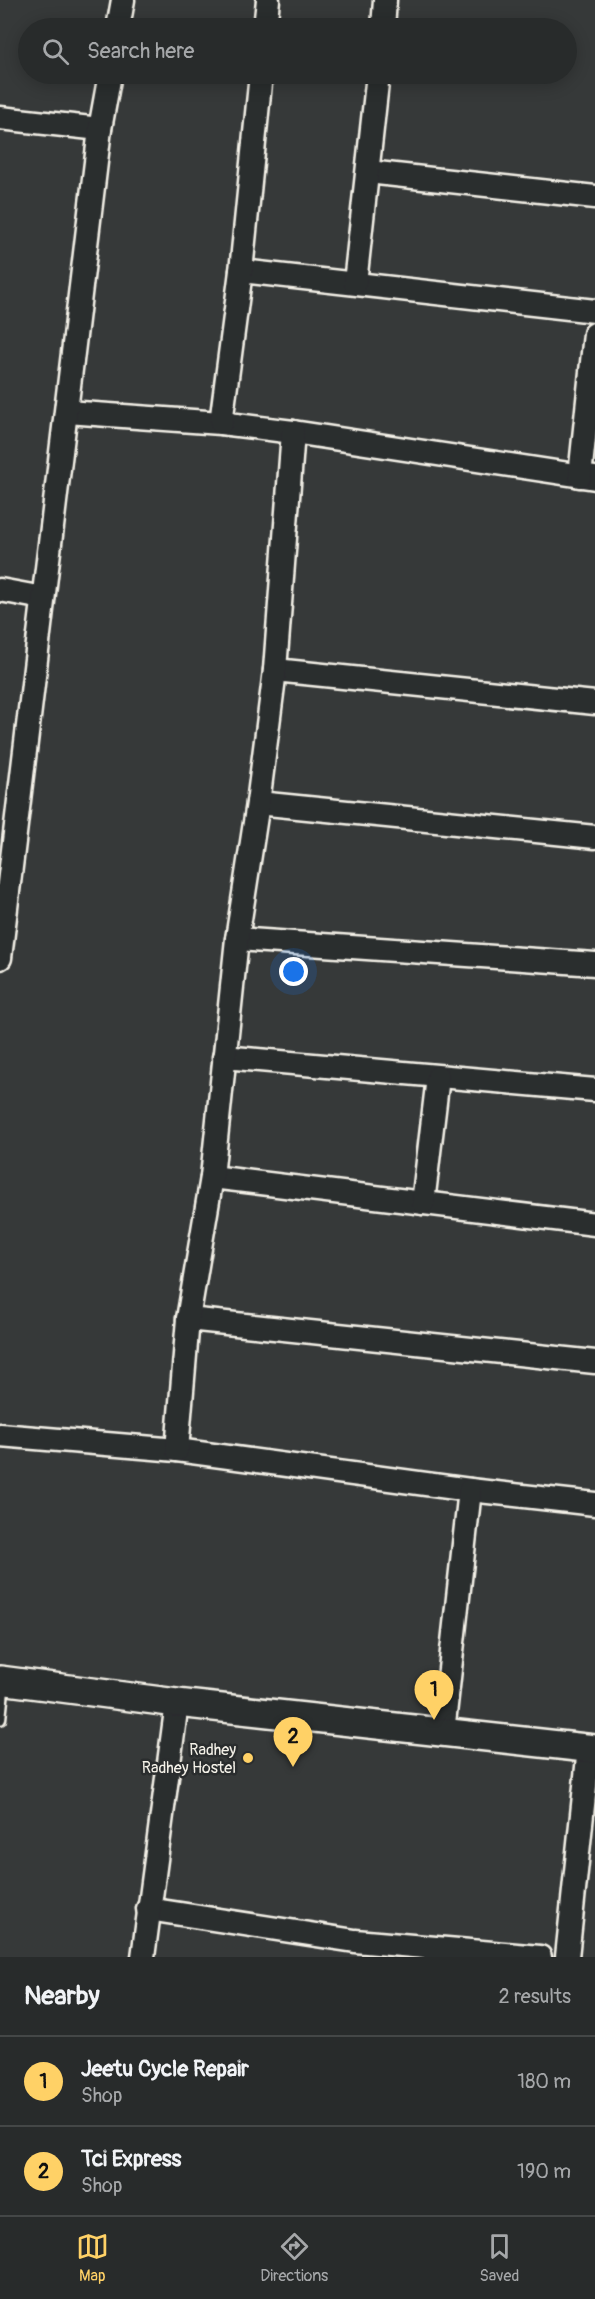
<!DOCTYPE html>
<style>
body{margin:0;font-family:Pangolin,sans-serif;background:#303333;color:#f1f3f6}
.you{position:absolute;left:294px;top:972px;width:21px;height:21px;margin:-15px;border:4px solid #fff;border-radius:50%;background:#1a73e8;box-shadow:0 0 0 9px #1a73e833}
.badge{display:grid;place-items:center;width:39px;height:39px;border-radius:50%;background:#ffd166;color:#111;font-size:20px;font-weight:700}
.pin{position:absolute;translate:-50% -50px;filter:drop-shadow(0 2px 3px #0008)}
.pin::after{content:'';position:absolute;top:32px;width:21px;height:18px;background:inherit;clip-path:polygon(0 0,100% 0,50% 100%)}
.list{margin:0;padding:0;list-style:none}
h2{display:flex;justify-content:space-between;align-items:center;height:78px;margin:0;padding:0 24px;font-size:26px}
h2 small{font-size:20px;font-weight:400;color:#a5a7a9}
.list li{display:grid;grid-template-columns:39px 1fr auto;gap:18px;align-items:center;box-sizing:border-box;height:90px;padding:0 24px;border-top:2px solid #444747}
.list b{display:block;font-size:22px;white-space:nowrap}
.list p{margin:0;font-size:20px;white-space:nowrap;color:#a5a7a9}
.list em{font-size:20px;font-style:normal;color:#a5a7a9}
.icon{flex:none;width:33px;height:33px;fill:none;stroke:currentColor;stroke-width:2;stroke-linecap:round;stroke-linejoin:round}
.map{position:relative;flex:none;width:595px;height:1957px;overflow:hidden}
.search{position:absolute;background:#282b2b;box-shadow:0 3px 15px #0003;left:18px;right:18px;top:18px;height:66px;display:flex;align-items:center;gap:15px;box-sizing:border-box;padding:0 21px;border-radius:33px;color:#a5a7a9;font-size:22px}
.sheet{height:258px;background:#282b2b}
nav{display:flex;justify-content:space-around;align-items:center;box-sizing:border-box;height:84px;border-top:2px solid #444747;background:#282b2b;font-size:16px;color:#a5a7a9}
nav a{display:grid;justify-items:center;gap:3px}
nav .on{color:#ffd166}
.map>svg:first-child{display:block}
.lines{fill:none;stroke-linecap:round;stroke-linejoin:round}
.service-casing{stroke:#f4f1e8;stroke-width:15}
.minor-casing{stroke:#f4f1e8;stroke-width:27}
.tertiary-casing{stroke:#f4f1e8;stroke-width:32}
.service{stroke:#2a2d2e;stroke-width:10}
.minor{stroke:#2a2d2e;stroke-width:22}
.tertiary{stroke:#2a2d2e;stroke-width:27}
.poi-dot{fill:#ffd166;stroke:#2a2d2e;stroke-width:2}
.labels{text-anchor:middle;stroke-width:5;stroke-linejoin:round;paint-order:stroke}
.poi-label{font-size:16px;fill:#f4f1e8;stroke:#2a2d2e;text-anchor:end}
</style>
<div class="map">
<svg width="595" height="1957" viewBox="0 0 595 1957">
<rect width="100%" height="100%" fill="#363939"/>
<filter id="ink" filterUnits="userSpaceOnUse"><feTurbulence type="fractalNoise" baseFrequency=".0167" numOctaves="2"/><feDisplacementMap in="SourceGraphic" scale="12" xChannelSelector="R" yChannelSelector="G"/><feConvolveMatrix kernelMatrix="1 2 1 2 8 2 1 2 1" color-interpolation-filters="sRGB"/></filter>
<g filter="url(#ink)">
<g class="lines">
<!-- service casing -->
<g class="service-casing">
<polyline id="service" points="0,1719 4,1681"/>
</g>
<!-- minor casing -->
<g class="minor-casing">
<g id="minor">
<polyline points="118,28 123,0"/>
<polyline points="265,28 268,0"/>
<polyline points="383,28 385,0"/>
<polyline points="0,118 100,129"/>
<polyline points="368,172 595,197"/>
<polyline points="241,271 595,311"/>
<polyline points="355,283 378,74"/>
<polyline points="67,412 221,423 293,432 595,478"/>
<polyline points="221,423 241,271 261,74"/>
<polyline points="580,476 595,334"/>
<polyline points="0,590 43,598"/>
<polyline points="275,670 595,703"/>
<polyline points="258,803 595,837"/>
<polyline points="237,939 595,964"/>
<polyline points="0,958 100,129 110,74"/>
<polyline points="224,1057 595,1090"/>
<polyline points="212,1177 595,1224"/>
<polyline points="423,1203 438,1077"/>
<polyline points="188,1319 595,1362"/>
<polyline points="0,1435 177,1450 470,1490 595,1504"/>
<polyline points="177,1450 188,1319 212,1177 237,939 258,803 275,670 293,432"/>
<polyline points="443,1732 470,1490"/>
<polyline points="148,1909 355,1941 540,1957"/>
<polyline points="143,1957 177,1703"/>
<polyline points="567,1957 589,1748"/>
</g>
</g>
<!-- tertiary casing -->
<g class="tertiary-casing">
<polyline id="tertiary" points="0,1680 177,1703 595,1749"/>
</g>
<!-- service -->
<use href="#service" class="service"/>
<!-- minor -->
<use href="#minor" class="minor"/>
<!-- tertiary -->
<use href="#tertiary" class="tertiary"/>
</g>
</g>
<!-- markers -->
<circle class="poi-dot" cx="248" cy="1758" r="6"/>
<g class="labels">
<!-- poi labels -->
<g class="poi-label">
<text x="236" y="1755">Radhey<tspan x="236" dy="18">Radhey Hostel</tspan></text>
</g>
</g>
</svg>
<div class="you"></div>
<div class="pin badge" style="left:434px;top:1720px">1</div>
<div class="pin badge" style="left:293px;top:1767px">2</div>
<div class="search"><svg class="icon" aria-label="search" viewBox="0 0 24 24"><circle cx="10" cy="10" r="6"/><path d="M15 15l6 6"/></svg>Search here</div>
</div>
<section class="sheet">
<h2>Nearby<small>2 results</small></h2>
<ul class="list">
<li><span class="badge">1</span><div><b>Jeetu Cycle Repair</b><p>Shop</p></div><em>180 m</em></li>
<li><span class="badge">2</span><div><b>Tci Express</b><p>Shop</p></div><em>190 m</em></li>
</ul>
</section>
<nav>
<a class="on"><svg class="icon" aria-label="map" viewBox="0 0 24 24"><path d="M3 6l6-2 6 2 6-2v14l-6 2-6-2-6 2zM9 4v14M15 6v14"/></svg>Map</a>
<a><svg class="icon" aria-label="directions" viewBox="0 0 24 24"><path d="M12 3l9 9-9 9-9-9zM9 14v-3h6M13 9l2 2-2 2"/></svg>Directions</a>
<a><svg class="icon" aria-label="saved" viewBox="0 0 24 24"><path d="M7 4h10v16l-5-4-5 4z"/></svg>Saved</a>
</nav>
